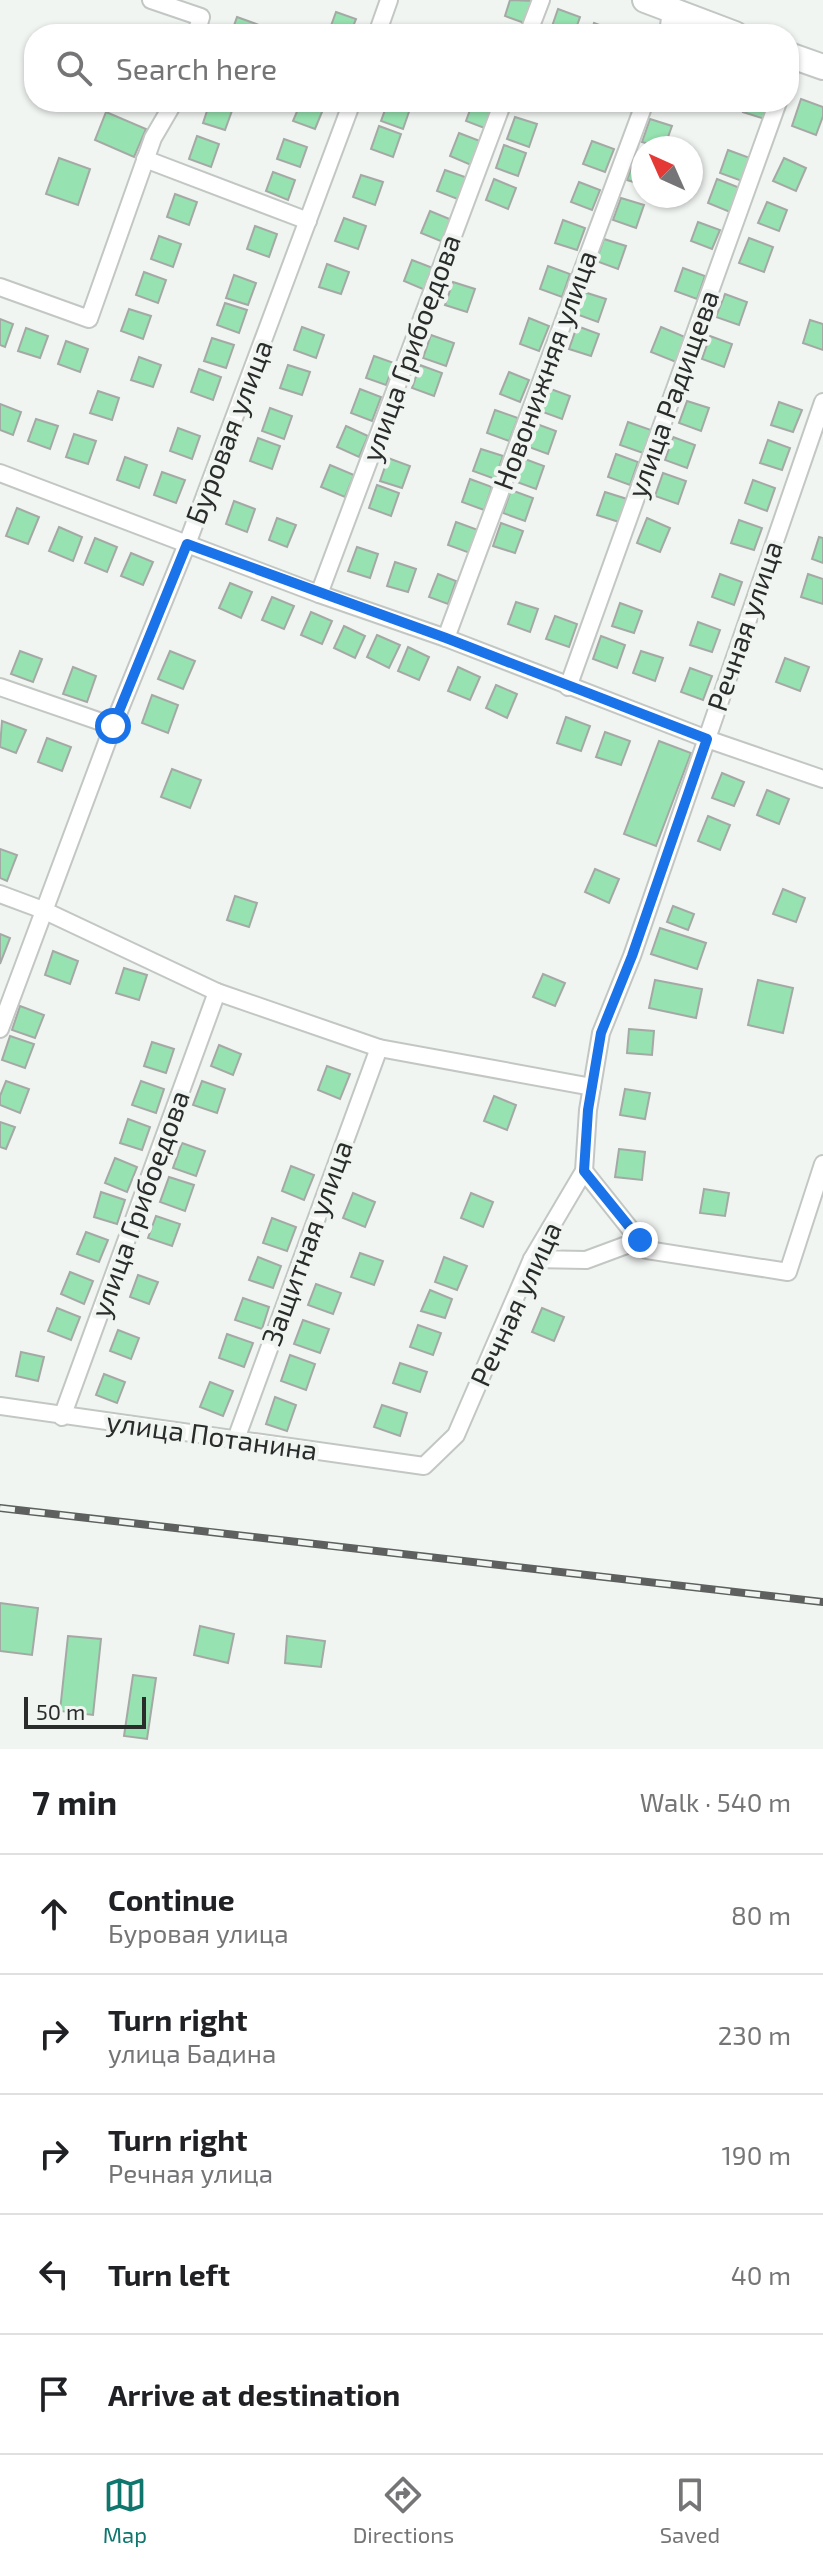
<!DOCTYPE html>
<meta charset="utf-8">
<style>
body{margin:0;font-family:"Exo 2",sans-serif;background:#f6f6f6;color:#202124}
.compass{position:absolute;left:631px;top:136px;width:72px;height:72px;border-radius:50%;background:#fff;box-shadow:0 2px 6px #0004;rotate:315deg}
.scale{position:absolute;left:24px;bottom:20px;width:122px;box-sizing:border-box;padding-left:8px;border:4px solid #2a2c2b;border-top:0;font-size:22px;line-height:28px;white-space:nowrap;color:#2a2c2b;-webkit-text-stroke:6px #f1f5f2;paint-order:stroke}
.stop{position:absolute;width:24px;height:24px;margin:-18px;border:6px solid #1a73e8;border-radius:50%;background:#fff}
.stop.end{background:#1a73e8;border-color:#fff;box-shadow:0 2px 8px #0008}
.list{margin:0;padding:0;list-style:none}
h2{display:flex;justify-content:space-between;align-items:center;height:104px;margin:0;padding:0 32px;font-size:34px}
h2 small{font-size:26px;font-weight:400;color:#757577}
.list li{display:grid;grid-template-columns:52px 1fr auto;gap:24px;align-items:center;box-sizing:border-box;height:120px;padding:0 32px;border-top:2px solid #e0e0e0}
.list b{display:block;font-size:30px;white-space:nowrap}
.list p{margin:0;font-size:26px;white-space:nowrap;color:#757577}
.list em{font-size:26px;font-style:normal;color:#757577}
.icon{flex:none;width:44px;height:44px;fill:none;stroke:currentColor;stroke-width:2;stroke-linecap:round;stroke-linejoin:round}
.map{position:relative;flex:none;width:823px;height:1749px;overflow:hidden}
.search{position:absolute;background:#fff;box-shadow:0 2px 6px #0004;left:24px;right:24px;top:24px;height:88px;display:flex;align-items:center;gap:20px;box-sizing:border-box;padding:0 28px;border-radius:32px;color:#757577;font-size:30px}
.sheet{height:704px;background:#fff}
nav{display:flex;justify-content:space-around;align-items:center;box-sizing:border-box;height:112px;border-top:2px solid #e0e0e0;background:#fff;font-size:22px;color:#757577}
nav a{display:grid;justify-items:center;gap:4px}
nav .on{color:#0f766e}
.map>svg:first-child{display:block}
.building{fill:#96e2b0;stroke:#a5a9a6;stroke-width:2}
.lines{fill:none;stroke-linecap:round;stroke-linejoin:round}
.minor-casing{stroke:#c3c7c4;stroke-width:20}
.secondary-casing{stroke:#c3c7c4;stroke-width:28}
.minor{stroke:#fff;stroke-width:16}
.secondary{stroke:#fff;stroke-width:24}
.rail-casing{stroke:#5d605e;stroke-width:8}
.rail{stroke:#f1f5f2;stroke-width:5;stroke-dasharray:15;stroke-linecap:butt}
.route{stroke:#1a73e8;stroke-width:10}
.labels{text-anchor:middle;stroke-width:8;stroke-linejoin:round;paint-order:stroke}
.street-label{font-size:28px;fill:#2a2c2b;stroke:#f1f5f2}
</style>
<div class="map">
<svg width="823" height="1749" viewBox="0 0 823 1749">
<rect width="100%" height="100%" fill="#f1f5f2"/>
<!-- building -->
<g class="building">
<polygon points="510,0 535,1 527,24 505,16"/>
<polygon points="558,9 580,17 574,34 550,32"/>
<polygon points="336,12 356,19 350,34 328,34"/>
<polygon points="237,17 259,25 255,34 231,34"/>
<polygon points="594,23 616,31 615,34 590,34"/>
<polygon points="801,99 823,107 823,116 816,135 792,126"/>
<polygon points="210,102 233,108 225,130 203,123"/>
<polygon points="301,102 310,102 324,107 315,129 293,121"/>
<polygon points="388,102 411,106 403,129 381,121"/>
<polygon points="473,102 497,103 487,129 466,121"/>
<polygon points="747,102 771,102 765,119 743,112"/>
<polygon points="106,112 146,129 134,157 95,140"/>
<polygon points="515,117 537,124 529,147 507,139"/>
<polygon points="650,119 672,126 664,148 642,142"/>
<polygon points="379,126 401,134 393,157 371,149"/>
<polygon points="459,133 480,141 471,165 450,156"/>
<polygon points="197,136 219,144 211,167 189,159"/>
<polygon points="284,139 307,147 300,167 277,159"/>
<polygon points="592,141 614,149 605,172 583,164"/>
<polygon points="504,145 526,153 518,176 496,168"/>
<polygon points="728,150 750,158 742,181 720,173"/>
<polygon points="635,157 643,160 643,185 627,180"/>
<polygon points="59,158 90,169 78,205 46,194"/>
<polygon points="784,158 806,168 796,191 773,181"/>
<polygon points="445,170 468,178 460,200 437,191"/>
<polygon points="273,172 295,180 288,200 266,191"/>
<polygon points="361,175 383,182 375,205 353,197"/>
<polygon points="494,179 516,188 508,209 486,200"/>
<polygon points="717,179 740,188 730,212 708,203"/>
<polygon points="579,182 600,190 592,210 571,202"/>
<polygon points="175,194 197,202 189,225 167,217"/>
<polygon points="621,198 644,205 636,228 613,220"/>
<polygon points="767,202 787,210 779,231 758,223"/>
<polygon points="430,211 452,220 443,242 421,233"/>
<polygon points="344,218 366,226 358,249 335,241"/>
<polygon points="563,220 585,228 577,250 555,243"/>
<polygon points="698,222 720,230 712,249 691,241"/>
<polygon points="255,226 277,234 269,257 247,249"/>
<polygon points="159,236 181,244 173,267 151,259"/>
<polygon points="749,238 773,247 764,272 739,263"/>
<polygon points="604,239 626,246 618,269 596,261"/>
<polygon points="412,260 433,268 425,290 404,281"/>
<polygon points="327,264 349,272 341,294 319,287"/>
<polygon points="548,266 570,274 562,297 540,289"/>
<polygon points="683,268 705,276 697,299 675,291"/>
<polygon points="144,272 166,280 158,303 136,295"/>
<polygon points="234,275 256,283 248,305 226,298"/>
<polygon points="453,282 475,289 467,312 445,305"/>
<polygon points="584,292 606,299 598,322 576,314"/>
<polygon points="725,294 747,302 739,325 716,317"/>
<polygon points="225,303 247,310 239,333 217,325"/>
<polygon points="129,309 151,316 143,339 121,331"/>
<polygon points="529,318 549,326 539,351 520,344"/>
<polygon points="0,319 13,324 5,347 0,345"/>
<polygon points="810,320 823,324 823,350 803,343"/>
<polygon points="577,326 599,334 591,356 569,349"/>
<polygon points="302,327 324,335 316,358 294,350"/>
<polygon points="661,327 685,337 676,362 651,352"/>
<polygon points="26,328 48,336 40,358 18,351"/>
<polygon points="431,335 454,343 446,366 423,358"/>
<polygon points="710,336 732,344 724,367 702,359"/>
<polygon points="212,338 234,345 226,368 204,361"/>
<polygon points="66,341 88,349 80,372 58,364"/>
<polygon points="374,356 394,363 386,385 366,378"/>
<polygon points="139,357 161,365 153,387 131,380"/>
<polygon points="288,365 310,372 302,395 280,388"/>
<polygon points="420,365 442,373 434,396 412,388"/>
<polygon points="199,369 221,377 213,400 191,392"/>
<polygon points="509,372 529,380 520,402 500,394"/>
<polygon points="548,388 570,396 562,419 540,411"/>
<polygon points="360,389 381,397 372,421 351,413"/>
<polygon points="98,391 119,398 112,420 90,413"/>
<polygon points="687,401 709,408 701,431 679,423"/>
<polygon points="779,402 802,410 793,432 771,425"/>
<polygon points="0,404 21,412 13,435 0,430"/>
<polygon points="270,408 292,416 284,439 262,431"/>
<polygon points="495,410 518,418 509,441 487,433"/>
<polygon points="36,419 58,426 50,449 28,441"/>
<polygon points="628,422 651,430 643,453 620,445"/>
<polygon points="534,423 556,431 548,454 526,446"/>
<polygon points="346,426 368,436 359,457 337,447"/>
<polygon points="178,428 200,436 192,459 170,451"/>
<polygon points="74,434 96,441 88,464 66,457"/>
<polygon points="673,437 695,445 687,468 665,460"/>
<polygon points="258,438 280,446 272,469 250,461"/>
<polygon points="768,440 790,448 782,470 760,463"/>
<polygon points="481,449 503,456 495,479 473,471"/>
<polygon points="616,454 638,462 630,485 608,477"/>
<polygon points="125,457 147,465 139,488 117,480"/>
<polygon points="388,458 410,466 402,488 380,481"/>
<polygon points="522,458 544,466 536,489 514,481"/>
<polygon points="330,465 354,475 345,497 321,487"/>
<polygon points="162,472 185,480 176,503 154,495"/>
<polygon points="663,473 686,481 678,504 655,496"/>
<polygon points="470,479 492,487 484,510 462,502"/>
<polygon points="753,480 775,488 767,511 745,503"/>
<polygon points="377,485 399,493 391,516 369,508"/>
<polygon points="511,490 533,498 525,521 503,513"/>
<polygon points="605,492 627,499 619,522 597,515"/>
<polygon points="234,501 255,509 247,532 226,524"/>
<polygon points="17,508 39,517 28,544 6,536"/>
<polygon points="277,518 296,525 287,547 269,540"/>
<polygon points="647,518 670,528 660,552 637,543"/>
<polygon points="739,520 762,528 754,550 731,543"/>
<polygon points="456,522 478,530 470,553 448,545"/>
<polygon points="501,523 523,531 515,553 493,546"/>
<polygon points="59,527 82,537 73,561 49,551"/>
<polygon points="819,537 823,538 823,563 812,559"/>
<polygon points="95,538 117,547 107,572 85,563"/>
<polygon points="357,547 378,554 370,578 348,571"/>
<polygon points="131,553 153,562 143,585 121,576"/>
<polygon points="395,562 416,569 408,592 387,586"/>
<polygon points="438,574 456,581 448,604 429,597"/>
<polygon points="720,574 742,582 734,605 712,597"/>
<polygon points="808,574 823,579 823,604 801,597"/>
<polygon points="230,583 252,592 241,618 219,608"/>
<polygon points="272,597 294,606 284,629 262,620"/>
<polygon points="516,602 538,609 530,632 508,624"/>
<polygon points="620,603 642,611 634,633 612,626"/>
<polygon points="311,612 332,621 322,644 301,635"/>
<polygon points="555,616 577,624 569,647 546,639"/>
<polygon points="698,622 720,630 712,652 690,645"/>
<polygon points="344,626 365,636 355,658 334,648"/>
<polygon points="377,635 400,645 389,668 367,657"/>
<polygon points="601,636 625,645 617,668 593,659"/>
<polygon points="408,647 429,657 419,680 398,671"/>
<polygon points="20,651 42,659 33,682 11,674"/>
<polygon points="170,651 195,661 183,689 158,679"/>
<polygon points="641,651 663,658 655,681 633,673"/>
<polygon points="785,658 809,667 800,691 776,682"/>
<polygon points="73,667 96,676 87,702 63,694"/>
<polygon points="458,667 480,677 470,700 448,691"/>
<polygon points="690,668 712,676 703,700 681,692"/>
<polygon points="496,685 517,694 507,718 486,708"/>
<polygon points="152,695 178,705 168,733 142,723"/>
<polygon points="566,717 590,726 581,751 557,743"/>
<polygon points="2,721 26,730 16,753 0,747"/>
<polygon points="605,732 630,741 621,765 596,757"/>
<polygon points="47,738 71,747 62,771 38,762"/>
<polygon points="659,741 691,753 656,846 624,834"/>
<polygon points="172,769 201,780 190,808 161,797"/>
<polygon points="722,773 744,782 734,806 712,798"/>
<polygon points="767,790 789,799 779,824 757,815"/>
<polygon points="708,816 730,825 720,850 698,841"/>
<polygon points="0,849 17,855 7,881 0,878"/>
<polygon points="595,869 619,879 609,903 585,892"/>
<polygon points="783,889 805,898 796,922 773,914"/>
<polygon points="235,896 257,903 249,927 227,920"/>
<polygon points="673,906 694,914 688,930 667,922"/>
<polygon points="660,928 706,943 697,969 651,954"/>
<polygon points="0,934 10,938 0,964"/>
<polygon points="53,951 78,961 70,984 45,975"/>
<polygon points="124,968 147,975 139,1000 116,993"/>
<polygon points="543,974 565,983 555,1006 533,997"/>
<polygon points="655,980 702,989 696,1018 649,1008"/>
<polygon points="758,980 793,988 783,1033 748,1025"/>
<polygon points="20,1006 44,1015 35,1038 12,1030"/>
<polygon points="629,1029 654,1031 652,1055 627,1053"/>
<polygon points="10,1036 34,1044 25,1068 2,1060"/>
<polygon points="152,1042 174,1049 166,1073 144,1066"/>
<polygon points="219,1045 241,1054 233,1075 211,1066"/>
<polygon points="327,1066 350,1074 340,1099 318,1090"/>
<polygon points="6,1081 29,1089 20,1113 0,1105 0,1096"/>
<polygon points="141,1081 164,1089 156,1113 132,1105"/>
<polygon points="202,1081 225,1089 217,1113 193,1105"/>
<polygon points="625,1089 650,1093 645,1119 620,1115"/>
<polygon points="494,1096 516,1105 507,1130 484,1121"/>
<polygon points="128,1119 150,1127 142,1150 120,1143"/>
<polygon points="0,1122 15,1127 6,1149 0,1147"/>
<polygon points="182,1143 205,1151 196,1176 173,1168"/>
<polygon points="619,1149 645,1152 642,1180 615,1177"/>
<polygon points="115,1158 137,1167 127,1192 105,1183"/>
<polygon points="291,1166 314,1175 304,1200 282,1191"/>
<polygon points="169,1177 194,1185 185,1211 160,1202"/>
<polygon points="704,1189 729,1193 725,1216 700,1213"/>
<polygon points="101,1192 125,1200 117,1224 94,1217"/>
<polygon points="353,1193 375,1202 365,1227 343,1218"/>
<polygon points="471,1193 493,1202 483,1227 461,1218"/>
<polygon points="156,1216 180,1224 172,1246 148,1238"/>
<polygon points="272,1218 296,1227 287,1251 263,1243"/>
<polygon points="86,1232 108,1240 99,1262 77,1254"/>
<polygon points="360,1253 383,1261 374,1285 351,1277"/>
<polygon points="258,1257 281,1266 273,1288 249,1280"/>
<polygon points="444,1257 467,1266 457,1290 435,1282"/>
<polygon points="70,1272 93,1281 84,1304 61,1294"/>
<polygon points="138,1275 158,1282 149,1304 130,1297"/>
<polygon points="316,1284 341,1293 333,1314 308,1305"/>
<polygon points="430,1290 452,1299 445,1318 421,1311"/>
<polygon points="243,1298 269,1307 262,1329 235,1320"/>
<polygon points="57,1308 80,1317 71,1340 48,1331"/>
<polygon points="542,1308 564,1317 554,1341 532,1332"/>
<polygon points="303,1320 329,1329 320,1353 294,1344"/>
<polygon points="418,1325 441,1333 433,1355 410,1347"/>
<polygon points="118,1330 139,1338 131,1359 110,1351"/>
<polygon points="227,1334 253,1343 244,1367 219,1358"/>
<polygon points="21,1352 44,1357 38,1381 16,1376"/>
<polygon points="290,1355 315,1364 306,1390 281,1381"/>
<polygon points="400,1363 427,1372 420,1392 393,1383"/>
<polygon points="104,1374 125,1382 117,1403 96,1395"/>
<polygon points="210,1382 233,1391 223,1416 200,1407"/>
<polygon points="275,1397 296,1405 287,1431 266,1424"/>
<polygon points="382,1405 407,1413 400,1436 374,1427"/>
<polygon points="0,1603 38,1608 32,1655 0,1651"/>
<polygon points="200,1626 234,1634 228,1663 194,1655"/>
<polygon points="68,1636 101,1639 93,1715 60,1711"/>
<polygon points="287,1636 325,1641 321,1667 285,1663"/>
<polygon points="133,1675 156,1678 147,1739 124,1736"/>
</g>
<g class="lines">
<!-- minor casing -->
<g class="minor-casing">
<g id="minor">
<polyline points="151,0 201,17 196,34"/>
<polyline points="377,34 389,0"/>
<polyline points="528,34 541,0"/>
<polyline points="668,34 671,10"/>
<polyline points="145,159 308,221"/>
<polyline points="0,287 89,319 153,138 174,102"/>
<polyline points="0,473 319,594 446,638 707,739 823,779"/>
<polyline points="319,594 503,102"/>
<polyline points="446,638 645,102"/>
<polyline points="0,687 113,726"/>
<polyline points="568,687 778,102"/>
<polyline points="0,894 43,910 217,992 379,1048 592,1087"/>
<polyline points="0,1029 113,726 187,544 352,102"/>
<polyline points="584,1171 647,1250 788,1272 823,1164"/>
<polyline points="532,1259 586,1260 640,1240"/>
<polyline points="0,1406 424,1466 456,1435 532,1259 584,1171 588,1110 601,1033 632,956 823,402"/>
<polyline points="62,1417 217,992"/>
<polyline points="236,1439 379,1048"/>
</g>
</g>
<!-- secondary casing -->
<g class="secondary-casing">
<g id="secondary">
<polyline points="645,0 735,34"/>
<polyline points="789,55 823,67"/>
</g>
</g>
<!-- minor -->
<use href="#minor" class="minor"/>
<!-- secondary -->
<use href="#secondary" class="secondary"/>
<!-- rail casing -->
<g class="rail-casing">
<polyline id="rail" points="0,1508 823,1602"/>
</g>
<!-- rail -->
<use href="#rail" class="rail"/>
</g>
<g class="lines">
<!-- route -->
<polyline class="route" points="113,726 187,544 446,638 707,739 632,956 601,1033 588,1110 584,1171 640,1240"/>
</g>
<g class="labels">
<!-- street labels -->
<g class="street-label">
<text transform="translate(411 348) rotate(-70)" y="10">улица Грибоедова</text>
<text transform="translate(545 370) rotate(-70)" y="10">Новонижняя улица</text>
<text transform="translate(673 394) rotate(-70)" y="10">улица Радищева</text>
<text transform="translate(229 432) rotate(-69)" y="10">Буровая улица</text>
<text transform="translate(745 626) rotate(-71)" y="10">Речная улица</text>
<text transform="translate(140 1204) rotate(-70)" y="10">улица Грибоедова</text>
<text transform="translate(307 1243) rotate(-70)" y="10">Защитная улица</text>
<text transform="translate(516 1304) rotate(-65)" y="10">Речная улица</text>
<text transform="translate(212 1436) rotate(8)" y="10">улица Потанина</text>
</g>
</g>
</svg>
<svg class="compass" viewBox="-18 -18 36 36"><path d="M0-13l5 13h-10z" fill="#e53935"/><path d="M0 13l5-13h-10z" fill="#757577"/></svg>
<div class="scale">50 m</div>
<div class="stop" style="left:113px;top:726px"></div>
<div class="stop end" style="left:640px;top:1240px"></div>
<div class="search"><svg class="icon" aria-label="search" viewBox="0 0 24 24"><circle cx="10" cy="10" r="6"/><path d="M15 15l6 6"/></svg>Search here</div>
</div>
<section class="sheet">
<h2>7 min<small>Walk · 540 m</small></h2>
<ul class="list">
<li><svg class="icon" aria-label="ahead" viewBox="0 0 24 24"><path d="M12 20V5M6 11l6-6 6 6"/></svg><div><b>Continue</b><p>Буровая улица</p></div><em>80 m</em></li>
<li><svg class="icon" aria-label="right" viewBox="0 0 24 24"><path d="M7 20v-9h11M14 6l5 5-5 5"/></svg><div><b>Turn right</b><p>улица Бадина</p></div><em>230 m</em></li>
<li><svg class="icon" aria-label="right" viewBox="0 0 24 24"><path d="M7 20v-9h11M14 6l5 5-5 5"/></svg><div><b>Turn right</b><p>Речная улица</p></div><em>190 m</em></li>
<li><svg class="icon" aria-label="left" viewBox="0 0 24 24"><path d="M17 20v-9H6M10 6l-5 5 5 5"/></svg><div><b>Turn left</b></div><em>40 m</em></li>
<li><svg class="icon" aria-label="arrive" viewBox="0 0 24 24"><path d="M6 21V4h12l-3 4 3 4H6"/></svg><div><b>Arrive at destination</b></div></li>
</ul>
</section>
<nav>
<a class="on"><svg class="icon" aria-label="map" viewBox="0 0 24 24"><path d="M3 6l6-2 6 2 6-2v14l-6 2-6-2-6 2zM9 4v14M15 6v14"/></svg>Map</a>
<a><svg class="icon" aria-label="directions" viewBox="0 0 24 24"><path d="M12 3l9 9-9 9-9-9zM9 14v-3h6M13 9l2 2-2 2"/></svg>Directions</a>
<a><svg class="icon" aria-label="saved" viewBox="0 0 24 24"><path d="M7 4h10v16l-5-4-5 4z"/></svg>Saved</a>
</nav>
